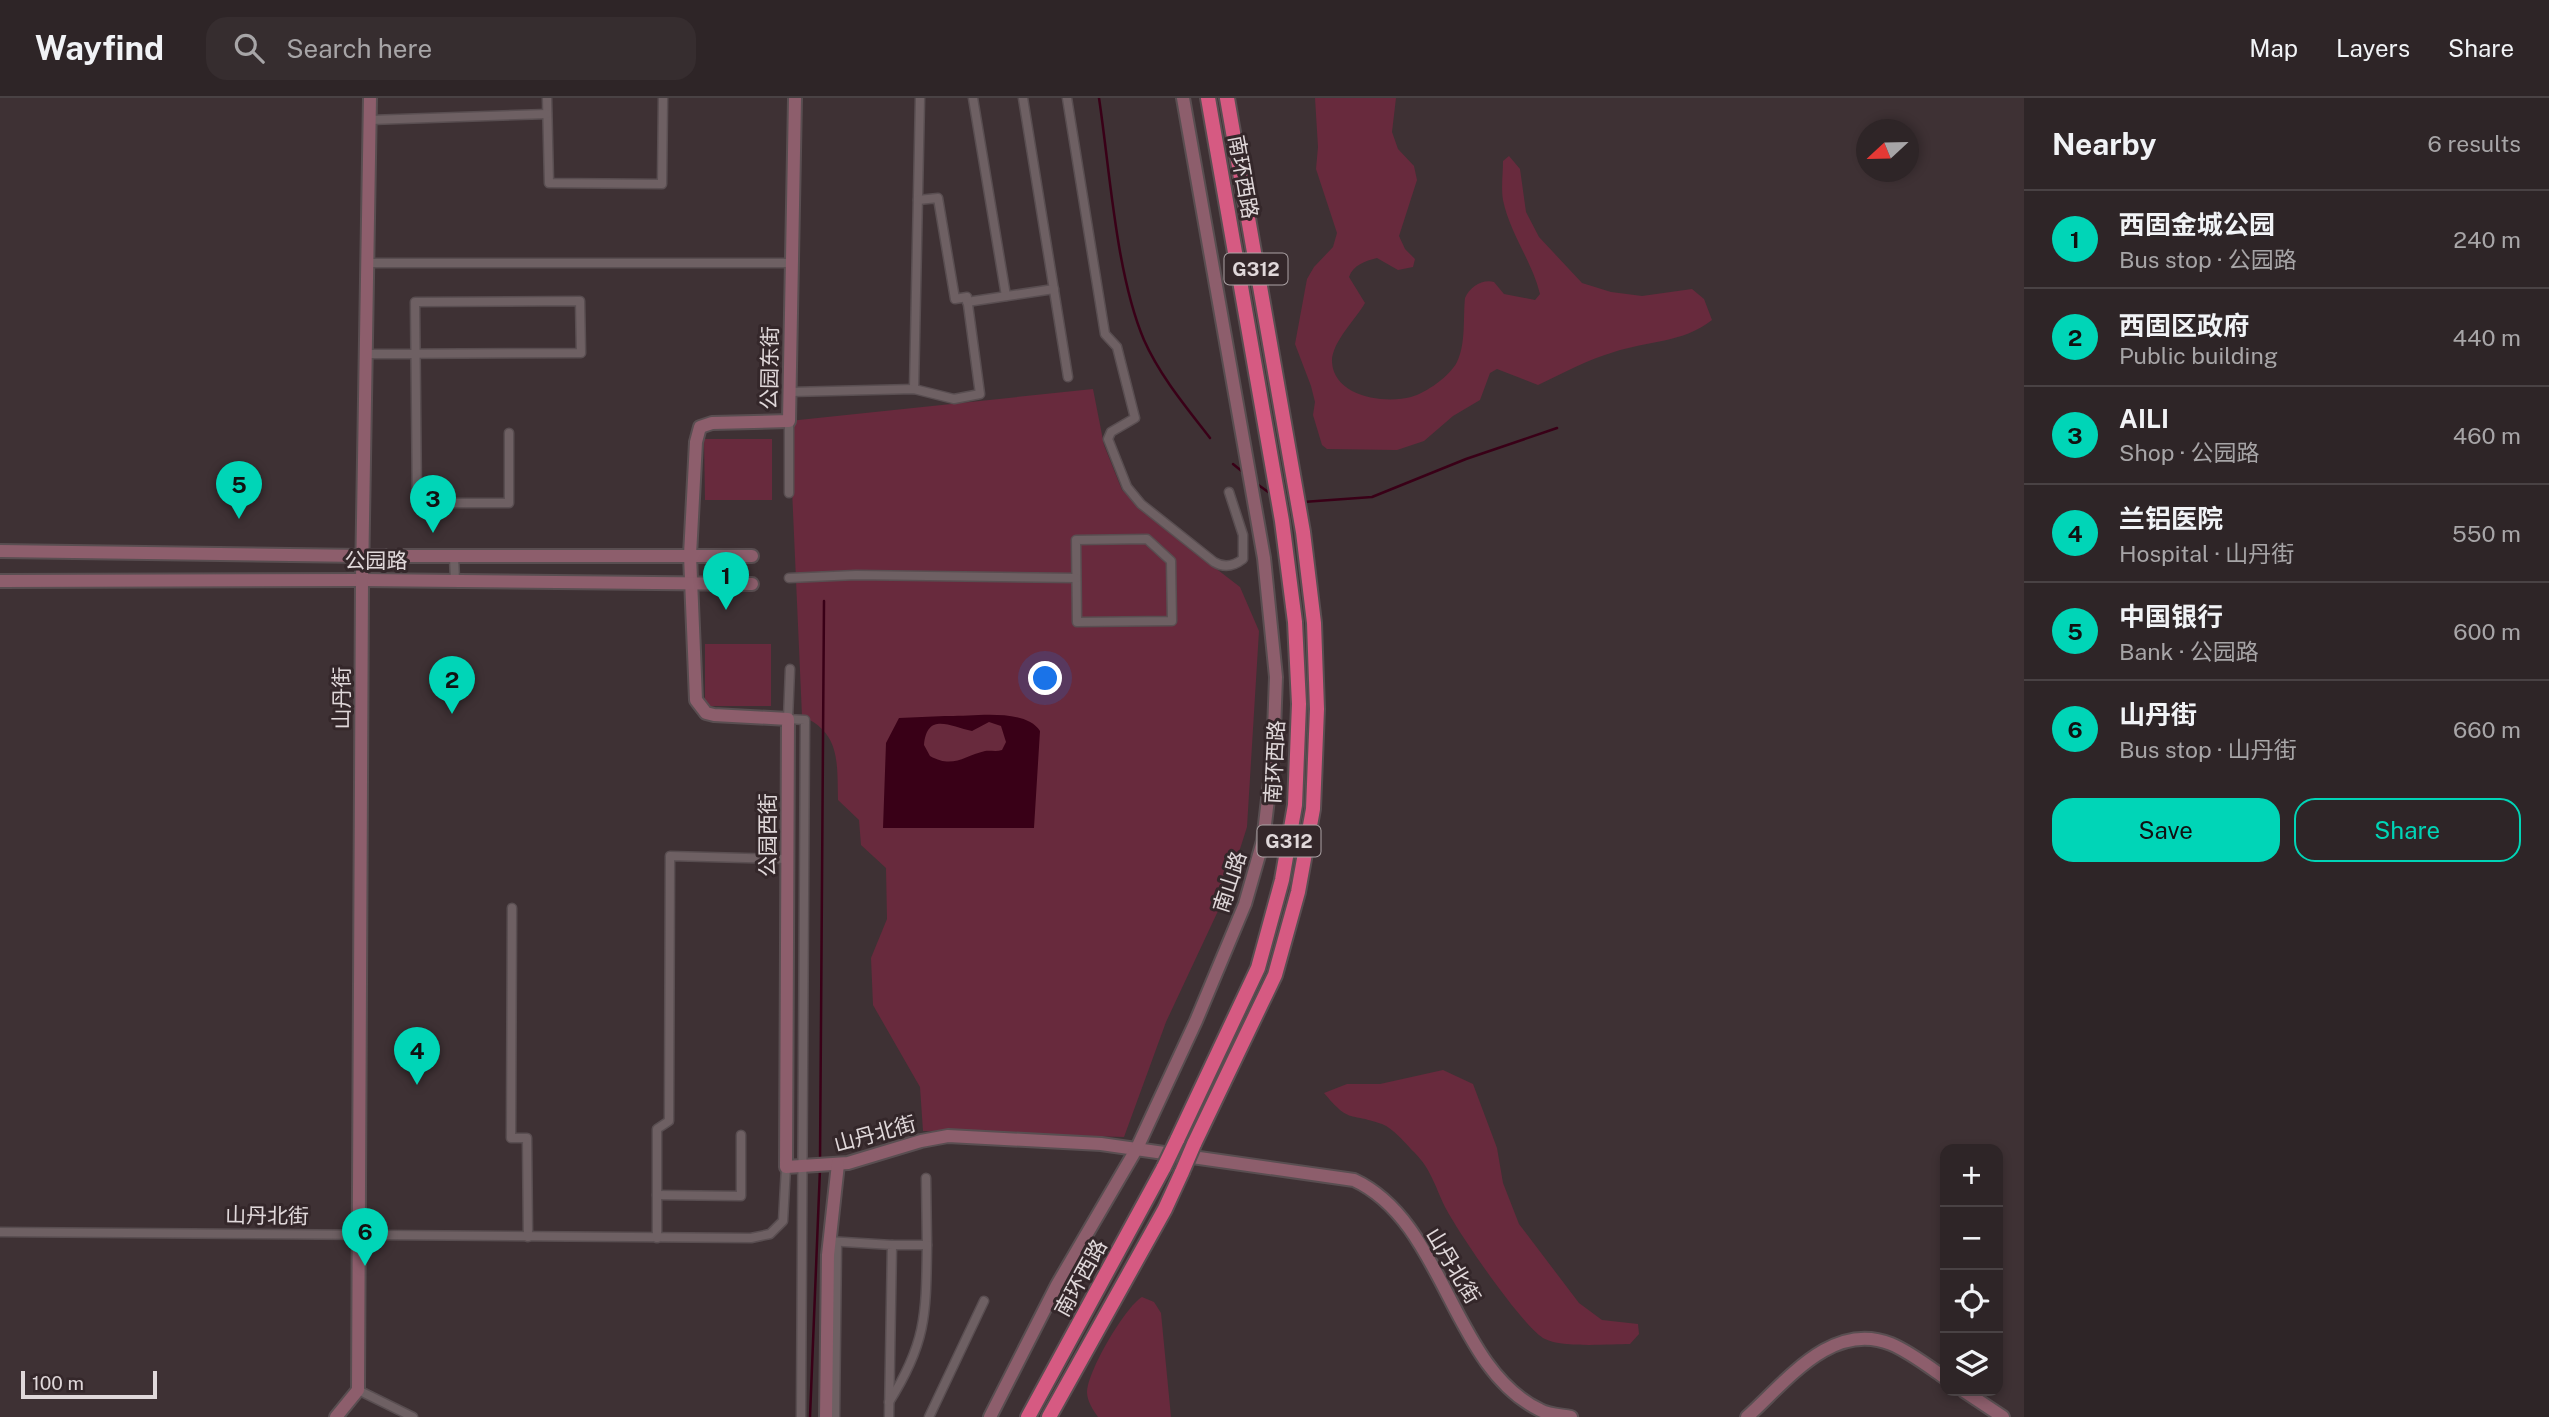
<!DOCTYPE html>
<meta charset="utf-8">
<style>
body{margin:0;font-family:"Public Sans","Noto Sans SC",sans-serif;background:#362d2f;color:#f1f3f6}
.controls{position:absolute;right:21px;bottom:21px;display:grid;overflow:hidden;border-radius:14px;box-shadow:0 4px 10px #0003}
.controls button{width:63px;height:63px;display:grid;place-items:center;padding:0;border:0;border-bottom:2px solid #494244;background:#2e2527;color:#f1f3f6;font:35px sans-serif}
.compass{position:absolute;left:1856px;top:21px;width:63px;height:63px;border-radius:50%;background:#2e2527;box-shadow:0 4px 10px #0003;rotate:248deg}
.scale{position:absolute;left:21px;bottom:18px;width:136px;box-sizing:border-box;padding-left:7px;border:4px solid #e0d8da;border-top:0;font-size:19px;line-height:24px;white-space:nowrap;color:#e0d8da;-webkit-text-stroke:5px #34272a;paint-order:stroke}
.you{position:absolute;left:1046px;top:581px;width:24px;height:24px;margin:-18px;border:5px solid #fff;border-radius:50%;background:#1a73e8;box-shadow:0 0 0 10px #1a73e833}
.badge{display:grid;place-items:center;width:46px;height:46px;border-radius:50%;background:#00d5b7;color:#111;font-size:23px;font-weight:700}
.pin{position:absolute;translate:-50% -58px;filter:drop-shadow(0 2px 4px #0008)}
.pin::after{content:'';position:absolute;top:37px;width:24px;height:21px;background:inherit;clip-path:polygon(0 0,100% 0,50% 100%)}
.list{margin:0;padding:0;list-style:none}
h2{display:flex;justify-content:space-between;align-items:center;height:91px;margin:0;padding:0 28px;font-size:30px}
h2 small{font-size:23px;font-weight:400;color:#a7a5a7}
.list li{display:grid;grid-template-columns:46px 1fr auto;gap:21px;align-items:center;box-sizing:border-box;height:98px;padding:0 28px;border-top:2px solid #494244}
.list b{display:block;font-size:26px;white-space:nowrap}
.list p{margin:0;font-size:23px;white-space:nowrap;color:#a7a5a7}
.list em{font-size:23px;font-style:normal;color:#a7a5a7}
.actions{display:flex;gap:14px;padding:21px 28px}
.actions a{flex:1;padding:16px 0;border:2px solid #00d5b7;border-radius:21px;text-align:center;font-size:24px;color:#00d5b7}
.actions .main{background:#00d5b7;color:#111}
.icon{flex:none;width:38px;height:38px;fill:none;stroke:currentColor;stroke-width:2;stroke-linecap:round;stroke-linejoin:round}
.map{position:relative;flex:none;width:2024px;height:1319px;overflow:hidden}
header{display:flex;align-items:center;gap:42px;box-sizing:border-box;height:98px;padding:0 35px;background:#2e2527;border-bottom:2px solid #494244}
header strong{font-size:33px}
nav{display:flex;gap:38px;margin-inline-start:auto;font-size:24px}
.search{width:490px;height:63px;background:#362d2f;display:flex;align-items:center;gap:18px;box-sizing:border-box;padding:0 24px;border-radius:21px;color:#a7a5a7;font-size:26px}
main{display:flex}
aside{flex:1;background:#2e2527}
.map>svg:first-child{display:block}
.green{fill:#682a3d}
.water{fill:#390017;fill-rule:evenodd}
.lines{fill:none;stroke-linecap:round;stroke-linejoin:round}
.stream{stroke:#390017;stroke-width:2.5}
.street-casing{stroke:#594e51;stroke-width:11}
.secondary-casing{stroke:#594e51;stroke-width:16}
.highway-casing{stroke:#594e51;stroke-width:18}
.street{stroke:#6e6063;stroke-width:8}
.secondary{stroke:#8d5e6c;stroke-width:12}
.highway{stroke:#d65a82;stroke-width:14}
.highway-bridge-casing{stroke:#594e51;stroke-width:18;stroke-linecap:butt}
.highway-bridge{stroke:#d65a82;stroke-width:14}
.labels{text-anchor:middle;stroke-width:6;stroke-linejoin:round;paint-order:stroke}
.shield{fill:#34272a;stroke:#aca3a5;stroke-width:2}
.shield-label{font-size:19px;font-weight:bold;fill:#e0d8da}
.street-label{font-size:21px;fill:#e0d8da;stroke:#34272a}
</style>
<header>
<strong>Wayfind</strong>
<div class="search"><svg class="icon" aria-label="search" viewBox="0 0 24 24"><circle cx="10" cy="10" r="6"/><path d="M15 15l6 6"/></svg>Search here</div>
<nav><a>Map</a><a>Layers</a><a>Share</a></nav>
</header>
<main>
<div class="map">
<svg width="2024" height="1319" viewBox="0 0 2024 1319">
<rect width="100%" height="100%" fill="#3e3134"/>
<!-- green -->
<g class="green">
<path d="M1315,0H1396L1392,34L1398,51L1414,68L1417,82L1399,138L1405,151L1415,161L1413,169L1398,172L1377,160C1365,163 1353,167 1349,179L1365,205C1356,221 1331,245 1332,264C1334,299 1385,306 1411,299C1426,295 1450,278 1457,264C1466,246 1463,219 1465,200C1470,189 1482,181 1494,184L1504,196L1535,202L1540,196C1532,163 1510,136 1503,102C1501,90 1503,75 1503,63L1509,58L1520,71L1526,114L1539,139L1582,185L1611,194L1642,198L1692,191L1704,201L1712,222C1683,245 1647,243 1614,254C1587,262 1563,275 1538,287L1497,271L1490,275L1480,302L1453,318L1424,343L1397,352L1327,351L1322,347L1313,317L1315,304L1311,288L1295,246L1307,181L1314,169L1333,149L1337,135L1316,71L1318,49Z"/>
<path d="M1093,291L1104,347L1122,392L1171,436L1240,489L1259,533L1247,729L1225,798L1166,924L1124,1039L923,1033L920,989L873,907L871,860L887,821L886,770L861,747L859,722L838,702C837,665 841,635 802,618L789,323Z"/>
<polygon points="704,341 772,341 772,402 705,402"/>
<rect x="705" y="546" width="66" height="62"/>
<path d="M1443,972L1473,986L1497,1050L1503,1085L1519,1126L1579,1205L1602,1222L1638,1226L1639,1236L1630,1246C1610,1246 1562,1250 1545,1241C1523,1230 1458,1134 1445,1109C1435,1088 1431,1071 1414,1054C1406,1046 1393,1030 1382,1026C1348,1014 1350,1026 1324,995L1347,986H1380Z"/>
<path d="M1142,1199L1154,1204L1161,1215L1171,1319H1098C1093,1312 1087,1303 1087,1294C1087,1274 1125,1209 1142,1199Z"/>
</g>
<!-- water -->
<path class="water" d="M945,618C971,619 1025,609 1040,633L1034,730H883L886,645L899,620ZM989,624L1001,628L1006,644L1002,652C996,654 990,652 985,653C964,658 953,671 930,658L924,647C927,613 951,629 972,633Z"/>
<g class="lines">
<!-- stream -->
<g class="stream">
<path d="M1099,0C1110,73 1116,176 1144,242C1160,278 1186,309 1210,340"/>
<polyline points="1233,366 1244,375"/>
<polyline points="1257,386 1271,396"/>
<polyline points="1303,404 1372,399 1466,361 1557,330"/>
<polyline points="820,1064 824,503"/>
<polyline points="810,1319 820,1071"/>
</g>
<!-- street casing -->
<g class="street-casing">
<g id="street">
<polyline points="547,0 549,85 662,86 663,0"/>
<polyline points="973,0 1006,198"/>
<polyline points="1023,0 1068,279"/>
<path d="M1067,0L1105,236L1117,249L1135,320L1111,334L1108,341L1127,389L1141,406L1214,464C1224,470 1234,468 1243,461V437L1229,394"/>
<polyline points="370,22 547,16"/>
<polyline points="368,165 792,165"/>
<polyline points="967,204 1054,191"/>
<polyline points="367,256 581,255 580,203 415,204 417,405 509,405 509,335"/>
<polyline points="914,291 920,0"/>
<polyline points="790,294 914,291 954,301 980,296 967,199 955,201 938,100 918,102"/>
<polyline points="789,395 789,323"/>
<polygon points="1147,441 1171,463 1172,523 1077,524 1076,442"/>
<polyline points="454,458 455,483"/>
<polyline points="789,480 856,477 1076,480"/>
<polyline points="790,571 788,621 805,622 801,1319"/>
<polyline points="512,810 511,1040 527,1040 528,1139"/>
<polyline points="926,1080 927,1147"/>
<polyline points="657,1097 741,1098 741,1037"/>
<polyline points="0,1134 751,1140 770,1136 783,1123 786,1069"/>
<polyline points="657,1140 657,1031 669,1023 670,758 787,761"/>
<polyline points="828,1143 892,1147 889,1319"/>
<polyline points="358,1292 413,1319"/>
<path d="M889,1304C927,1244 926,1215 927,1147H892"/>
<polyline points="835,1319 837,1144"/>
<polyline points="929,1319 984,1203"/>
</g>
</g>
<!-- secondary casing -->
<g class="secondary-casing">
<g id="secondary">
<path d="M795,0L789,323L712,325L700,329L696,344L690,457L696,602L706,615L714,617L788,621L786,1069L848,1065L921,1043L948,1038L1101,1046L1354,1082C1445,1124 1451,1269 1540,1312C1549,1317 1561,1317 1571,1319"/>
<polyline points="0,453 363,458 752,458"/>
<polyline points="0,483 362,482 752,486"/>
<polyline points="1964,1293 2003,1319"/>
<polyline points="336,1319 358,1292 362,482 370,0"/>
<polyline points="826,1319 828,1157 838,1066"/>
<polyline points="990,1319 1057,1187 1137,1050 1196,923 1245,806 1263,743 1273,659 1276,579 1264,460 1183,0"/>
<path d="M1747,1319C1786,1284 1832,1222 1891,1246C1910,1254 1928,1268 1945,1280"/>
</g>
</g>
<!-- highway casing -->
<g class="highway-casing">
<g id="highway">
<polyline points="1177,1042 1258,870 1282,782 1295,707 1299,606 1295,524 1282,423 1208,0"/>
<polyline points="1194,1046 1275,877 1298,794 1313,711 1317,611 1314,525 1303,434 1227,0"/>
<polyline points="1028,1319 1164,1069"/>
<polyline points="1049,1319 1165,1111 1182,1074"/>
</g>
</g>
<!-- street -->
<use href="#street" class="street"/>
<!-- secondary -->
<use href="#secondary" class="secondary"/>
<!-- highway -->
<use href="#highway" class="highway"/>
<!-- highway-bridge casing -->
<g class="highway-bridge-casing">
<g id="highway-bridge">
<polyline points="1164,1069 1177,1042"/>
<polyline points="1182,1074 1194,1046"/>
</g>
</g>
<!-- highway-bridge -->
<use href="#highway-bridge" class="highway-bridge"/>
</g>
<g class="labels">
<!-- shield labels -->
<g class="shield">
<rect x="1224.5" y="155.5" width="63" height="31" rx="5"/>
<rect x="1257.5" y="727.5" width="63" height="31" rx="5"/>
</g>
<g class="shield-label">
<text x="1256" y="178">G312</text>
<text x="1289" y="750">G312</text>
</g>
<!-- street labels -->
<g class="street-label">
<text transform="translate(1243 79) rotate(80)" y="7">南环西路</text>
<text transform="translate(770 270) rotate(-89)" y="7">公园东街</text>
<text x="376" y="470">公园路</text>
<text transform="translate(342 600) rotate(-90)" y="7">山丹街</text>
<text transform="translate(1275 664) rotate(-87)" y="7">南环西路</text>
<text transform="translate(768 737) rotate(-90)" y="7">公园西街</text>
<text transform="translate(1230 784) rotate(-72)" y="7">南山路</text>
<text transform="translate(875 1036) rotate(-15)" y="7">山丹北街</text>
<text transform="translate(267 1118) rotate(1)" y="7">山丹北街</text>
<text transform="translate(1453 1168) rotate(59)" y="7">山丹北街</text>
<text transform="translate(1081 1180) rotate(-61)" y="7">南环西路</text>
</g>
</g>
</svg>
<div class="controls">
<button>+</button>
<button>−</button>
<button><svg class="icon" aria-label="locate" viewBox="0 0 24 24"><circle cx="12" cy="12" r="6"/><path d="M12 2v4M12 18v4M2 12h4M18 12h4"/></svg></button>
<button><svg class="icon" aria-label="layers" viewBox="0 0 24 24"><path d="M12 4l9 5-9 5-9-5zM3 14l9 5 9-5"/></svg></button>
</div>
<svg class="compass" viewBox="-18 -18 36 36"><path d="M0-13l5 13h-10z" fill="#e53935"/><path d="M0 13l5-13h-10z" fill="#a7a5a7"/></svg>
<div class="scale">100 m</div>
<div class="you"></div>
<div class="pin badge" style="left:726px;top:512px">1</div>
<div class="pin badge" style="left:452px;top:616px">2</div>
<div class="pin badge" style="left:433px;top:435px">3</div>
<div class="pin badge" style="left:417px;top:987px">4</div>
<div class="pin badge" style="left:239px;top:421px">5</div>
<div class="pin badge" style="left:365px;top:1168px">6</div>
</div>
<aside>
<h2>Nearby<small>6 results</small></h2>
<ul class="list">
<li><span class="badge">1</span><div><b>西固金城公园</b><p>Bus stop · 公园路</p></div><em>240 m</em></li>
<li><span class="badge">2</span><div><b>西固区政府</b><p>Public building</p></div><em>440 m</em></li>
<li><span class="badge">3</span><div><b>AILI</b><p>Shop · 公园路</p></div><em>460 m</em></li>
<li><span class="badge">4</span><div><b>兰铝医院</b><p>Hospital · 山丹街</p></div><em>550 m</em></li>
<li><span class="badge">5</span><div><b>中国银行</b><p>Bank · 公园路</p></div><em>600 m</em></li>
<li><span class="badge">6</span><div><b>山丹街</b><p>Bus stop · 山丹街</p></div><em>660 m</em></li>
</ul>
<div class="actions"><a class="main">Save</a><a>Share</a></div>
</aside>
</main>
